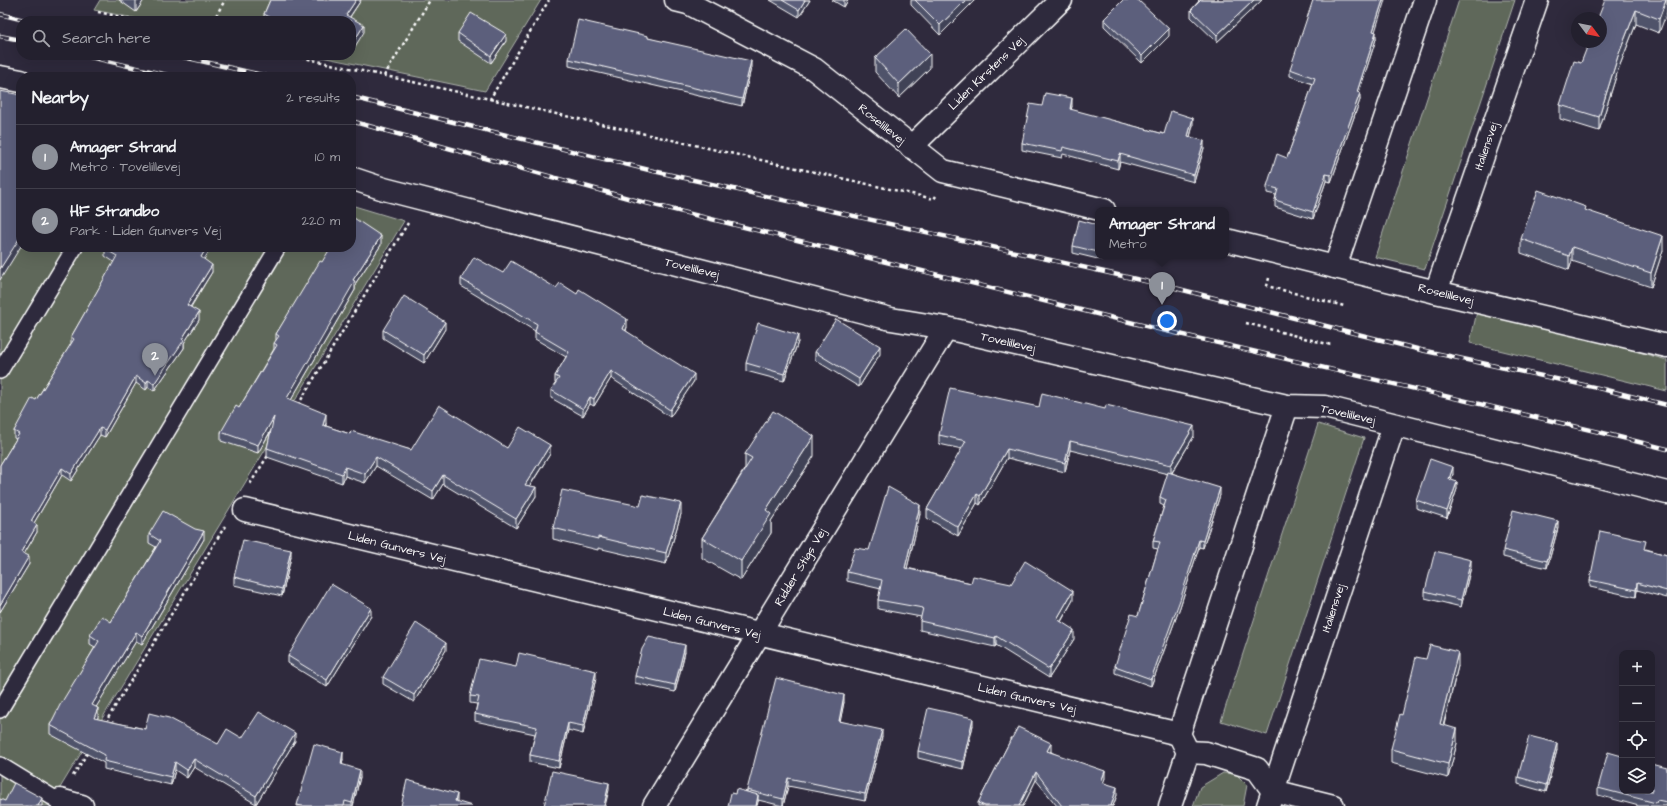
<!DOCTYPE html>
<meta charset="utf-8">
<style>
body{margin:0;font-family:"Architects Daughter",sans-serif;background:#2f2d3a;color:#f1f3f6}
.controls{position:absolute;right:12px;bottom:12px;display:grid;overflow:hidden;border-radius:8px;box-shadow:0 4px 16px #0002}
.controls button{width:36px;height:36px;display:grid;place-items:center;padding:0;border:0;border-bottom:1px solid #403e4a;background:#23202e;color:#f1f3f6;font:20px sans-serif}
.compass{position:absolute;left:1571px;top:12px;width:36px;height:36px;border-radius:50%;background:#23202e;box-shadow:0 4px 16px #0002;rotate:122deg}
.you{position:absolute;left:1167px;top:321px;width:14px;height:14px;margin:-10px;border:3px solid #fff;border-radius:50%;background:#1a73e8;box-shadow:0 0 0 6px #1a73e833}
.badge{display:grid;place-items:center;width:26px;height:26px;border-radius:50%;background:#8c9099;color:#fff;font-size:13px;font-weight:700}
.pin{position:absolute;translate:-50% -33px;filter:drop-shadow(0 1px 2px #0008)}
.pin::after{content:'';position:absolute;top:21px;width:14px;height:12px;background:inherit;clip-path:polygon(0 0,100% 0,50% 100%)}
.popup{position:absolute;left:1095px;top:207px;width:134px;height:52px;box-sizing:border-box;display:grid;place-content:center;border-radius:8px;background:#23202e;filter:drop-shadow(0 1px 3px #0005);font-size:13px;white-space:nowrap;color:#a3a3aa}
.popup b{font-size:15px;color:#f1f3f6}
.popup::after{content:'';position:absolute;left:50%;top:100%;margin-left:-8px;border:8px solid transparent;border-top-color:#23202e}
.list{margin:0;padding:0;list-style:none}
h2{display:flex;justify-content:space-between;align-items:center;height:52px;margin:0;padding:0 16px;font-size:17px}
h2 small{font-size:13px;font-weight:400;color:#a3a3aa}
.list li{display:grid;grid-template-columns:26px 1fr auto;gap:12px;align-items:center;box-sizing:border-box;height:64px;padding:0 16px;border-top:1px solid #403e4a}
.list b{display:block;font-size:15px;white-space:nowrap}
.list p{margin:0;font-size:13px;white-space:nowrap;color:#a3a3aa}
.list em{font-size:13px;font-style:normal;color:#a3a3aa}
.icon{flex:none;width:22px;height:22px;fill:none;stroke:currentColor;stroke-width:2;stroke-linecap:round;stroke-linejoin:round}
.map{position:relative;flex:none;width:1667px;height:806px;overflow:hidden}
.search{position:absolute;background:#23202e;box-shadow:0 4px 16px #0002;left:16px;top:16px;width:340px;height:44px;display:flex;align-items:center;gap:10px;box-sizing:border-box;padding:0 14px;border-radius:16px;color:#a3a3aa;font-size:15px}
.panel{position:absolute;background:#23202e;box-shadow:0 4px 16px #0002;left:16px;top:72px;width:340px;height:180px;border-radius:16px}
.map>svg:first-child{display:block}
.green{fill:#5e675a;stroke:#aeb3ac}
.lines{fill:none;stroke-linecap:round;stroke-linejoin:round}
.service-casing{stroke:#fff;stroke-width:18}
.minor-casing{stroke:#fff;stroke-width:25}
.tertiary-casing{stroke:#fff;stroke-width:25}
.path{stroke:#fff;stroke-width:2.5;stroke-dasharray:3 3;stroke-linecap:butt}
.service{stroke:#2f2a3d;stroke-width:15}
.minor{stroke:#2f2a3d;stroke-width:22}
.tertiary{stroke:#2f2a3d;stroke-width:22}
.rail-casing{stroke:#fff;stroke-width:4.5}
.rail{stroke:#2f2a3d;stroke-width:3;stroke-dasharray:9;stroke-linecap:butt}
.wall{fill:#4f526b;stroke:#fff}
.shaded-wall{fill:#404257;stroke:#fff}
.building{fill:#5c5f7c;stroke:#fff}
.labels{text-anchor:middle;stroke-width:3;stroke-linejoin:round;paint-order:stroke}
.street-label{font-size:12px;fill:#fff;stroke:#2f2a3d}
</style>
<div class="map">
<svg width="1667" height="806" viewBox="0 0 1667 806">
<rect width="100%" height="100%" fill="#2f2a3d"/>
<filter id="ink" filterUnits="userSpaceOnUse"><feTurbulence type="fractalNoise" baseFrequency=".025" numOctaves="2"/><feDisplacementMap in="SourceGraphic" scale="8" xChannelSelector="R" yChannelSelector="G"/><feConvolveMatrix kernelMatrix="1 2 1 2 8 2 1 2 1" color-interpolation-filters="sRGB"/></filter>
<g filter="url(#ink)">
<!-- green -->
<g class="green">
<polygon points="100,0 541,0 485,91 312,55 351,55 351,21 148,21 94,10"/>
<polygon points="1459,0 1515,0 1425,269 1375,257"/>
<polygon points="21,136 21,247 351,247 351,205 404,221 49,806 0,806 0,171"/>
<polygon points="1478,307 1667,360 1667,391 1470,343"/>
<polygon points="1318,424 1364,438 1267,735 1221,721"/>
<polygon points="1223,773 1236,774 1247,785 1243,806 1193,806 1200,787"/>
</g>
<g class="lines">
<!-- service casing -->
<g class="service-casing">
<g id="service">
<polyline points="0,371 75,247"/>
<polyline points="0,710 278,247"/>
<polyline points="0,765 52,797 60,800"/>
</g>
</g>
<!-- minor casing -->
<g class="minor-casing">
<g id="minor">
<polyline points="676,0 688,3 814,69 943,171 1104,210"/>
<polyline points="0,77 21,81"/>
<polyline points="911,147 1061,0"/>
<polyline points="351,178 384,189 891,319 946,328 1287,406 1325,407 1667,493"/>
<polyline points="1226,240 1436,292 1667,346"/>
<polyline points="1335,267 1425,0"/>
<polyline points="245,510 1179,734"/>
<polyline points="1188,752 1206,753 1257,769 1273,791 1333,806"/>
<polyline points="60,800 82,806"/>
<polyline points="654,806 946,328"/>
<polyline points="1170,806 1188,752 1179,734 1287,406"/>
<polyline points="1268,806 1394,425"/>
</g>
</g>
<!-- tertiary casing -->
<g class="tertiary-casing">
<polyline id="tertiary" points="1436,292 1537,0"/>
</g>
<!-- path -->
<g class="path">
<polyline points="98,12 139,21"/>
<polyline points="213,21 225,0"/>
<polyline points="290,55 490,99 549,0"/>
<polyline points="384,76 430,0"/>
<polyline points="490,99 934,199 936,196"/>
<polyline points="1269,278 1267,286 1344,306"/>
<polyline points="1246,323 1331,345"/>
<polyline points="298,405 408,223"/>
<polyline points="250,484 269,454"/>
<polyline points="105,723 225,526"/>
<polyline points="73,776 88,752"/>
</g>
<!-- service -->
<use href="#service" class="service"/>
<!-- minor -->
<use href="#minor" class="minor"/>
<!-- tertiary -->
<use href="#tertiary" class="tertiary"/>
<!-- rail casing -->
<g class="rail-casing">
<g id="rail">
<polyline points="0,14 28,21"/>
<polyline points="0,36 21,40"/>
<polyline points="82,55 175,77"/>
<polyline points="175,55 270,77"/>
<polyline points="351,97 649,170 1167,286 1421,350 1598,388 1667,405"/>
<polyline points="351,121 642,202 1158,329 1595,431 1667,449"/>
</g>
</g>
<!-- rail -->
<use href="#rail" class="rail"/>
</g>
<!-- wall -->
<g class="wall">
<polygon points="119,0 144,0 136,12"/>
<polygon points="270,0 361,0 350,17 364,32 351,21 264,21 264,14"/>
<polygon points="770,0 810,0 799,17"/>
<polygon points="832,0 848,0 844,7"/>
<polygon points="911,0 975,0 940,35 911,5"/>
<polygon points="1198,0 1262,0 1217,42 1191,17 1191,10 1199,1"/>
<polygon points="1667,0 1659,33 1636,24 1618,70 1599,131 1560,119 1560,105 1581,63 1601,18"/>
<polygon points="1104,19 1169,36 1142,63 1104,26"/>
<polygon points="1375,32 1376,39 1359,92 1360,100 1331,182 1326,181 1313,219 1275,207 1275,200 1276,195 1267,193 1267,186 1287,158 1313,84 1290,76 1290,69"/>
<polygon points="458,33 506,41 491,63 458,41"/>
<polygon points="648,38 751,68 742,106 569,66 569,59"/>
<polygon points="875,58 930,68 899,98 875,72"/>
<polygon points="1042,106 1072,106 1071,110 1164,134 1193,125 1190,137 1204,148 1194,182 1120,162 1118,169 1063,154 1062,158 1022,150 1022,143"/>
<polygon points="1586,211 1663,250 1651,287 1572,261 1569,270 1521,253 1521,239"/>
<polygon points="1098,225 1098,256 1103,256 1102,260 1073,253 1073,246"/>
<polygon points="381,245 355,284 355,290 291,400 326,423 326,426 350,434 411,450 507,448 550,454 530,486 536,496 516,528 443,484 433,500 376,466 365,483 345,476 342,483 267,457 267,448 271,431 258,453 221,441 221,432 239,408 274,349 274,343 276,341 276,334 322,262"/>
<polygon points="105,249 204,259 212,272 191,307 199,320 184,343 184,348 154,391 148,387 146,390 136,383 105,437 100,435 71,481 62,475 34,523 37,532 24,554 29,564 0,612 0,465 16,439 14,438 14,431 36,400 71,344 71,337 114,262 105,256"/>
<polygon points="503,273 556,288 627,327 626,331 694,381 670,417 611,378 594,406 590,404 583,416 551,398 551,390 556,383 555,383 555,376 566,357 535,339 535,331 461,286 461,279"/>
<polygon points="445,329 424,363 383,338 383,330"/>
<polygon points="798,342 784,381 746,371 746,363"/>
<polygon points="815,352 880,354 859,387 815,360"/>
<polygon points="1039,407 1194,436 1172,473 1220,495 1203,548 1199,547 1180,607 1151,686 1115,673 1115,666 1138,616 1158,549 1153,548 1153,541 1164,506 1160,504 1160,497 1168,474 1070,450 1065,472 1007,458 980,505 977,503 958,536 927,518 927,509 962,449 939,444 939,435"/>
<polygon points="745,454 814,456 771,521 771,533 741,580 702,558 702,538 745,468"/>
<polygon points="1453,474 1451,480 1457,489 1447,518 1416,508 1416,500"/>
<polygon points="681,514 666,564 598,548 598,550 553,539 553,528"/>
<polygon points="920,514 907,568 971,583 1073,600 1061,622 1074,639 1049,678 996,645 995,647 920,630 920,621 921,617 878,609 878,600 881,589 847,581 847,572 869,550"/>
<polygon points="1558,528 1547,568 1503,557 1503,550"/>
<polygon points="149,534 204,539 142,644 136,641 96,707 98,717 97,719 218,744 242,738 295,741 256,804 194,767 187,778 175,770 171,785 104,769 104,763 50,734 50,725 95,647 90,644 90,635 111,622 156,547 149,543"/>
<polygon points="1646,549 1667,555 1667,598 1637,590 1636,597 1590,587 1590,580"/>
<polygon points="291,557 282,596 234,585 234,577"/>
<polygon points="1471,567 1461,607 1425,598 1425,591"/>
<polygon points="371,616 327,687 288,663 288,656"/>
<polygon points="446,650 414,702 383,684 383,677"/>
<polygon points="685,652 675,692 635,683 635,676"/>
<polygon points="1458,666 1444,725 1457,743 1448,778 1391,763 1391,749"/>
<polygon points="516,667 596,678 583,734 568,730 559,768 530,762 530,755 535,734 475,721 475,714 477,704 470,703 470,696"/>
<polygon points="844,702 840,721 882,737 865,801 788,786 783,806 758,800 758,802 735,794 747,792 747,790"/>
<polygon points="973,725 963,769 918,758 918,751"/>
<polygon points="1010,738 1051,751 1051,752 1105,778 1103,782 1117,795 1113,806 1057,806 1036,780 1023,806 978,806 978,803 1010,741"/>
<polygon points="1557,750 1546,792 1518,784 1518,777"/>
<polygon points="343,759 342,765 360,777 353,806 297,806 297,805"/>
<polygon points="1667,768 1667,806 1639,806 1598,795 1598,788"/>
</g>
<!-- shaded-wall -->
<g class="shaded-wall">
<polygon points="136,0 144,0 136,12"/>
<polygon points="356,0 361,0 347,21 346,15"/>
<polygon points="805,0 810,0 799,17 799,10"/>
<polygon points="844,0 848,0 844,7"/>
<polygon points="966,0 975,0 940,35 940,25"/>
<polygon points="1254,0 1262,0 1217,42 1217,35"/>
<polygon points="1383,0 1385,0 1373,38 1373,31"/>
<polygon points="1666,0 1667,0 1667,12 1659,33 1659,19"/>
<polygon points="1636,10 1636,24 1618,70 1599,131 1599,117 1618,56"/>
<polygon points="364,25 364,32 351,53 351,46"/>
<polygon points="1169,29 1169,36 1142,63 1142,56"/>
<polygon points="1376,32 1376,39 1357,99 1357,92"/>
<polygon points="506,34 506,41 491,63 491,56"/>
<polygon points="930,54 930,68 899,98 899,84"/>
<polygon points="751,61 751,68 742,106 742,99"/>
<polygon points="1360,93 1360,100 1331,182 1331,175"/>
<polygon points="1072,98 1072,106 1070,116 1070,109"/>
<polygon points="1193,118 1193,125 1188,144 1188,136"/>
<polygon points="1204,141 1204,148 1194,182 1194,175"/>
<polygon points="1120,154 1120,162 1118,169 1118,161"/>
<polygon points="1326,174 1326,181 1313,219 1313,212"/>
<polygon points="21,232 21,246 0,280 0,269"/>
<polygon points="381,236 381,245 355,284 355,290 287,407 287,398 353,280"/>
<polygon points="1663,236 1663,250 1651,287 1651,273"/>
<polygon points="207,247 212,247 201,264 201,257"/>
<polygon points="1572,247 1572,261 1569,270 1569,256"/>
<polygon points="212,265 212,272 187,312 187,305"/>
<polygon points="199,312 199,320 184,343 184,348 154,391 154,384"/>
<polygon points="627,319 627,327 623,336 623,329"/>
<polygon points="445,322 445,329 424,363 424,355"/>
<polygon points="798,335 798,342 784,381 784,374"/>
<polygon points="880,346 880,354 859,387 859,379"/>
<polygon points="611,371 611,378 594,406 594,399"/>
<polygon points="694,374 694,381 670,417 670,410"/>
<polygon points="136,376 136,383 105,437 105,430"/>
<polygon points="148,380 148,387 146,390 146,383"/>
<polygon points="590,397 590,404 583,416 583,409"/>
<polygon points="326,414 326,423 323,434 323,425"/>
<polygon points="274,417 274,425 258,453 258,445"/>
<polygon points="1194,426 1194,436 1171,474 1171,465"/>
<polygon points="100,428 100,435 71,481 71,474"/>
<polygon points="814,436 814,456 771,521 771,533 741,580 741,561 766,510"/>
<polygon points="1070,441 1070,450 1065,472 1065,463"/>
<polygon points="550,445 550,454 525,493 525,485"/>
<polygon points="1007,449 1007,458 980,505 980,496"/>
<polygon points="376,457 376,466 365,483 365,474"/>
<polygon points="345,467 345,476 342,483 342,474"/>
<polygon points="1453,467 1453,474 1449,486 1449,479"/>
<polygon points="62,468 62,475 31,528 31,521"/>
<polygon points="443,475 443,484 433,500 433,491"/>
<polygon points="1457,482 1457,489 1447,518 1447,511"/>
<polygon points="536,487 536,496 516,528 516,519"/>
<polygon points="1220,488 1220,495 1203,548 1203,541"/>
<polygon points="977,494 977,503 958,536 958,527"/>
<polygon points="681,503 681,514 666,564 666,553"/>
<polygon points="920,505 920,514 905,577 905,568"/>
<polygon points="1558,521 1558,528 1547,568 1547,561"/>
<polygon points="37,525 37,532 21,559 21,552"/>
<polygon points="204,531 204,539 142,644 142,636"/>
<polygon points="1199,540 1199,547 1180,607 1151,686 1151,679"/>
<polygon points="291,550 291,557 282,596 282,589"/>
<polygon points="29,556 29,564 0,612 0,605"/>
<polygon points="1471,560 1471,567 1461,607 1461,600"/>
<polygon points="1637,583 1637,590 1636,597 1636,590"/>
<polygon points="1073,591 1073,600 1057,628 1057,619"/>
<polygon points="371,608 371,616 327,687 327,680"/>
<polygon points="1074,630 1074,639 1049,678 1049,669"/>
<polygon points="136,632 136,641 92,714 92,705"/>
<polygon points="996,636 996,645 995,647 995,638"/>
<polygon points="446,643 446,650 414,702 414,695"/>
<polygon points="685,645 685,652 675,692 675,685"/>
<polygon points="1458,652 1458,666 1440,738 1440,724"/>
<polygon points="596,671 596,678 583,734 583,726"/>
<polygon points="844,695 844,702 839,728 839,721"/>
<polygon points="98,708 98,717 94,727 94,718"/>
<polygon points="973,718 973,725 963,769 963,762"/>
<polygon points="568,723 568,730 559,768 559,761"/>
<polygon points="1457,729 1457,743 1448,778 1448,764"/>
<polygon points="882,730 882,737 865,801 865,794"/>
<polygon points="295,733 295,741 256,804 256,796"/>
<polygon points="1051,743 1051,751 1047,758 1047,751"/>
<polygon points="1557,743 1557,750 1546,792 1546,785"/>
<polygon points="343,752 343,759 341,772 341,764"/>
<polygon points="194,759 194,767 187,778 187,770"/>
<polygon points="175,762 175,770 171,785 171,777"/>
<polygon points="360,770 360,777 353,806 352,806 352,803"/>
<polygon points="1105,771 1105,778 1101,789 1101,782"/>
<polygon points="1036,772 1036,780 1023,806 1019,806"/>
<polygon points="788,778 788,786 783,806 783,799"/>
<polygon points="609,783 609,790 605,806 604,806"/>
<polygon points="1117,787 1117,795 1113,806 1111,806"/>
<polygon points="457,794 457,801 456,806 455,801"/>
<polygon points="758,795 758,802 757,806 756,806"/>
<polygon points="42,798 42,806 38,806"/>
</g>
<!-- building -->
<g class="building">
<polygon points="270,0 356,0 346,15 364,25 351,46 351,21 277,21 264,14"/>
<polygon points="782,0 805,0 799,10"/>
<polygon points="915,0 966,0 940,25"/>
<polygon points="1123,0 1138,0 1169,29 1142,56 1104,19"/>
<polygon points="1201,0 1254,0 1217,35 1191,10"/>
<polygon points="1313,0 1383,0 1373,31 1376,32 1357,92 1360,93 1331,175 1326,174 1313,212 1275,200 1278,189 1267,186 1277,154 1287,158 1315,78 1290,69"/>
<polygon points="1605,0 1666,0 1659,19 1636,10 1618,56 1599,117 1560,105 1574,61 1581,63 1589,42 1601,42 1601,18 1598,18"/>
<polygon points="471,13 506,34 491,56 458,33"/>
<polygon points="578,20 648,36 648,38 751,61 742,99 569,59"/>
<polygon points="906,29 930,54 899,84 875,58"/>
<polygon points="0,91 21,95 21,232 20,234 21,234 21,236 0,269"/>
<polygon points="1045,93 1072,98 1070,109 1164,134 1171,111 1193,118 1188,136 1204,141 1194,175 1120,154 1118,161 1063,147 1062,151 1022,143 1030,104 1042,106"/>
<polygon points="1538,190 1586,207 1585,210 1663,236 1651,273 1572,247 1569,256 1521,239"/>
<polygon points="351,216 381,236 353,280 355,281 287,398 326,414 323,425 350,434 351,431 411,450 439,405 507,448 520,427 550,445 525,485 536,487 516,519 443,475 433,491 376,457 365,474 345,467 342,474 267,448 274,417 258,445 221,432 236,406 239,408 277,345 274,343 279,336 276,334 320,261 322,262 331,247 351,247"/>
<polygon points="1079,220 1098,225 1098,252 1073,246"/>
<polygon points="106,247 207,247 201,257 212,265 187,305 199,312 182,339 184,340 154,384 148,380 146,383 136,376 105,430 100,428 71,474 62,468 31,521 37,525 21,552 29,556 0,605 0,465 19,434 14,431 32,398 36,400 74,339 71,337 117,256 105,249"/>
<polygon points="474,257 503,273 511,261 556,288 560,283 577,294 579,289 627,319 623,329 694,374 670,410 611,371 594,399 590,397 583,409 551,390 559,378 555,376 569,352 535,332 537,324 461,279"/>
<polygon points="404,296 445,322 424,355 383,330"/>
<polygon points="836,319 880,346 859,379 815,352"/>
<polygon points="758,323 798,335 784,374 746,363"/>
<polygon points="950,388 1039,407 1042,393 1105,409 1106,405 1194,426 1171,465 1070,441 1065,463 1007,449 980,496 977,494 958,527 927,509 966,441 939,435"/>
<polygon points="773,411 814,436 766,510 771,514 741,561 702,538 752,458 745,454"/>
<polygon points="1430,459 1453,467 1449,479 1457,482 1447,511 1416,500"/>
<polygon points="1168,472 1220,488 1203,541 1199,540 1180,600 1151,679 1115,666 1131,614 1138,616 1160,542 1153,541 1166,500 1160,497"/>
<polygon points="888,487 920,505 905,568 971,583 973,576 1011,584 1025,561 1073,591 1057,619 1074,630 1049,669 996,636 995,638 920,621 923,608 878,600 882,580 847,572 855,548 869,550"/>
<polygon points="562,490 640,506 643,495 681,503 666,553 598,537 598,539 553,528"/>
<polygon points="1513,510 1558,521 1547,561 1503,550"/>
<polygon points="163,511 195,529 204,531 142,636 136,632 92,705 98,708 94,718 145,729 149,713 169,718 218,744 227,729 242,738 259,712 295,733 256,796 194,759 187,770 175,762 171,777 104,761 105,755 50,725 60,705 99,641 90,635 102,616 111,622 160,541 149,534"/>
<polygon points="1600,531 1646,541 1644,549 1667,555 1667,591 1637,583 1636,590 1590,580"/>
<polygon points="243,540 291,550 282,589 234,577"/>
<polygon points="1435,551 1471,560 1461,600 1425,591"/>
<polygon points="331,584 371,608 327,680 288,656"/>
<polygon points="416,623 446,643 414,695 383,677"/>
<polygon points="649,637 685,645 675,685 635,676 642,649"/>
<polygon points="1430,645 1458,652 1440,724 1457,729 1448,764 1391,749 1400,714 1402,715 1416,657 1426,659"/>
<polygon points="519,653 596,671 583,726 568,723 559,761 530,755 537,727 475,714 479,697 470,696 479,659 516,667"/>
<polygon points="776,678 844,695 839,721 882,730 865,794 788,778 783,799 747,790"/>
<polygon points="928,708 973,718 963,762 918,751"/>
<polygon points="1018,727 1051,743 1047,751 1105,771 1101,782 1117,787 1111,806 1062,806 1036,772 1019,806 985,806 978,803 1011,739 1010,738 1012,738"/>
<polygon points="1529,736 1557,743 1546,785 1518,777"/>
<polygon points="314,744 343,752 341,764 360,770 352,803 345,801 344,806 302,806 297,805"/>
<polygon points="1608,752 1622,756 1622,791 1652,791 1652,764 1667,768 1667,802 1657,800 1656,803 1598,788"/>
<polygon points="552,771 609,783 604,806 544,806"/>
<polygon points="407,780 457,794 455,801 472,806 401,806"/>
<polygon points="14,783 42,798 38,806 0,806 0,799 5,801"/>
<polygon points="736,789 758,795 756,806 728,806 731,793 735,794"/>
</g>
</g>
<g class="labels">
<!-- street labels -->
<g class="street-label">
<text transform="translate(986 73) rotate(-44)" y="4">Liden Kirstens Vej</text>
<text transform="translate(882 124) rotate(39)" y="4">Roselillevej</text>
<text transform="translate(1486 146) rotate(-71)" y="4">Italiensvej</text>
<text transform="translate(692 268) rotate(14)" y="4">Tovelillevej</text>
<text transform="translate(1446 294) rotate(14)" y="4">Roselillevej</text>
<text transform="translate(1008 342) rotate(13)" y="4">Tovelillevej</text>
<text transform="translate(1348 414) rotate(13)" y="4">Tovelillevej</text>
<text transform="translate(397 547) rotate(14)" y="4">Liden Gunvers Vej</text>
<text transform="translate(800 567) rotate(-59)" y="4">Ridder Stigs Vej</text>
<text transform="translate(1333 608) rotate(-72)" y="4">Italiensvej</text>
<text transform="translate(712 623) rotate(14)" y="4">Liden Gunvers Vej</text>
<text transform="translate(1027 698) rotate(13)" y="4">Liden Gunvers Vej</text>
</g>
</g>
</svg>
<div class="controls">
<button>+</button>
<button>−</button>
<button><svg class="icon" aria-label="locate" viewBox="0 0 24 24"><circle cx="12" cy="12" r="6"/><path d="M12 2v4M12 18v4M2 12h4M18 12h4"/></svg></button>
<button><svg class="icon" aria-label="layers" viewBox="0 0 24 24"><path d="M12 4l9 5-9 5-9-5zM3 14l9 5 9-5"/></svg></button>
</div>
<svg class="compass" viewBox="-18 -18 36 36"><path d="M0-13l5 13h-10z" fill="#e53935"/><path d="M0 13l5-13h-10z" fill="#a3a3aa"/></svg>
<div class="you"></div>
<div class="pin badge" style="left:1162px;top:305px">1</div>
<div class="popup"><b>Amager Strand</b>Metro</div>
<div class="pin badge" style="left:155px;top:376px">2</div>
<div class="search"><svg class="icon" aria-label="search" viewBox="0 0 24 24"><circle cx="10" cy="10" r="6"/><path d="M15 15l6 6"/></svg>Search here</div>
<section class="panel">
<h2>Nearby<small>2 results</small></h2>
<ul class="list">
<li><span class="badge">1</span><div><b>Amager Strand</b><p>Metro · Tovelillevej</p></div><em>10 m</em></li>
<li><span class="badge">2</span><div><b>HF Strandbo</b><p>Park · Liden Gunvers Vej</p></div><em>220 m</em></li>
</ul>
</section>
</div>
